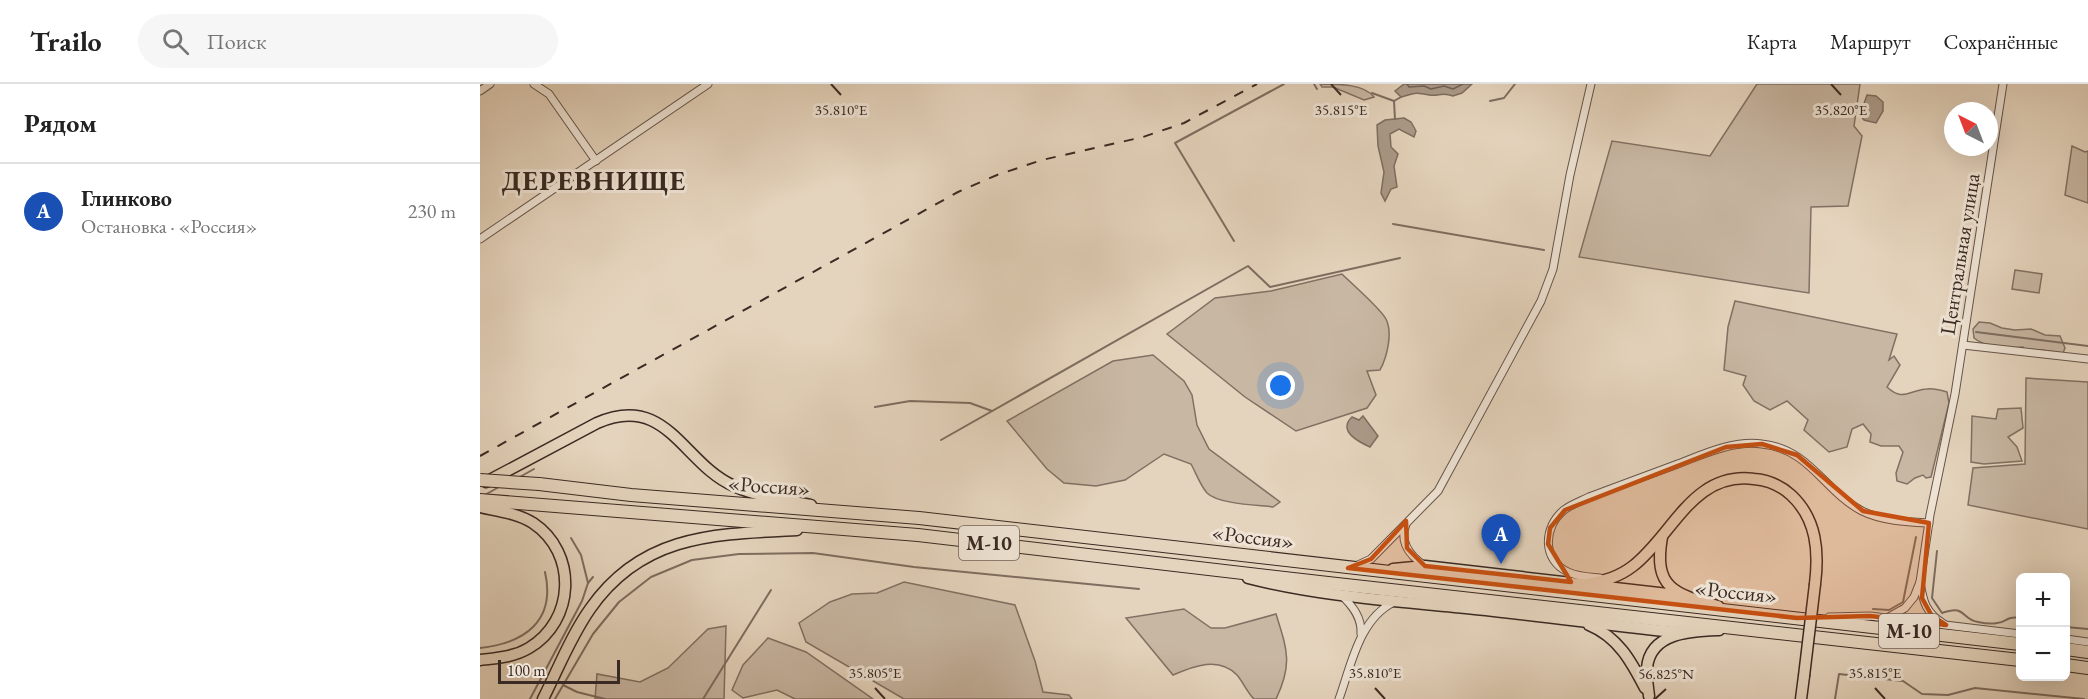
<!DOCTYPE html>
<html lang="ru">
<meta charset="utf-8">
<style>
body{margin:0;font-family:"EB Garamond",serif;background:#f6f6f6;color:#222}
.controls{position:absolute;right:18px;bottom:18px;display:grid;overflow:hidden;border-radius:9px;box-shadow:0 6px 24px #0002}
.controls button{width:54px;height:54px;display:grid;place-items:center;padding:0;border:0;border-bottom:2px solid #e0e0e0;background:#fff;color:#222;font:30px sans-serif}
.compass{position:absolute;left:1464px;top:18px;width:54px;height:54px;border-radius:50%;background:#fff;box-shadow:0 6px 24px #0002;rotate:318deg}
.scale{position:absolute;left:18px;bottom:15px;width:122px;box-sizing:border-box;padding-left:6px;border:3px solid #3a2a23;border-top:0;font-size:16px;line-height:21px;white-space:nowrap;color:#3a2a23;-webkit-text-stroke:4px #eee3d4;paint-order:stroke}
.you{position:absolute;left:801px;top:302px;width:21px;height:21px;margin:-15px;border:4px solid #fff;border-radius:50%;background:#1a73e8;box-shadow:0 0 0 9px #1a73e833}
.badge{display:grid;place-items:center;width:39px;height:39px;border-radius:50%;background:#7c3aed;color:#fff;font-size:20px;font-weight:700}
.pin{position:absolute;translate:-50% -50px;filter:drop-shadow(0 2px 3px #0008)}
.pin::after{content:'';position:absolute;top:32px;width:21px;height:18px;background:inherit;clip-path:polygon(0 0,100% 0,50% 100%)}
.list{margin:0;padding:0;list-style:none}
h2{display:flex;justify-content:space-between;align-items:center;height:78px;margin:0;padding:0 24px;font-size:26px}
h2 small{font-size:20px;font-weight:400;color:#767676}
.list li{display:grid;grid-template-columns:39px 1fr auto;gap:18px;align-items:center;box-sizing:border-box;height:96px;padding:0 24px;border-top:2px solid #e0e0e0}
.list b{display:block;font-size:22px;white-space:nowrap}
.list p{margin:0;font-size:20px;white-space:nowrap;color:#767676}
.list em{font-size:20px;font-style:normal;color:#767676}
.icon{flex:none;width:33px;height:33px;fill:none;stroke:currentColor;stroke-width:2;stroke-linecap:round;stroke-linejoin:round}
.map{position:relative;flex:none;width:1608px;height:615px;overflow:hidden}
header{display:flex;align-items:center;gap:36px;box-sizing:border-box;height:84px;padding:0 30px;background:#fff;border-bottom:2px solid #e0e0e0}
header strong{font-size:28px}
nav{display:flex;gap:33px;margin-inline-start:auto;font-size:21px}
.search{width:420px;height:54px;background:#f6f6f6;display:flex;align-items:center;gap:15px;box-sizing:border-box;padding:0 21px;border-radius:33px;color:#767676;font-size:22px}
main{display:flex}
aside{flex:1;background:#fff}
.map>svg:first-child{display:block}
.green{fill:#c8b7a3;stroke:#817063;stroke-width:1.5}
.water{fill:#ab9a89;stroke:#7e6d60;stroke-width:1.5}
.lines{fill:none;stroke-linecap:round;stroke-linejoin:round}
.shore{stroke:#726256;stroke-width:1.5}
.stream{stroke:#7e6d60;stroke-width:2}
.street-casing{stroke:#65544a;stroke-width:9}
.primary-casing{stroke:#3a2a23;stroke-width:13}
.highway-casing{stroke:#3a2a23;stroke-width:14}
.street{stroke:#eee3d4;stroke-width:7}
.primary{stroke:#e5d4bd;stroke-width:10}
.highway{stroke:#e5d4bd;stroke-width:12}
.rail{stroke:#3a2a23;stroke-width:2;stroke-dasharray:10 10;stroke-linecap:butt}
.primary-bridge-casing{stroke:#3a2a23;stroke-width:13;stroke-linecap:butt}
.highway-bridge-casing{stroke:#3a2a23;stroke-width:14;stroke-linecap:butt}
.primary-bridge{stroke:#e5d4bd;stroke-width:10}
.highway-bridge{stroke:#e5d4bd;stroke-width:12}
.marked{fill:#c55011;fill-opacity:0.2;stroke:#c55011;stroke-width:4.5;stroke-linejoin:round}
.ticks{fill:none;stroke:#3a2a23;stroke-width:2}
.labels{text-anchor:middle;stroke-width:6;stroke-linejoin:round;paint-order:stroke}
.shield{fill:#eee3d4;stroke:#706258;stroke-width:1.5}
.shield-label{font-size:20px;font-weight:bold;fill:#3a2a23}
.street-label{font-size:21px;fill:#3a2a23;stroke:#eee3d4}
.district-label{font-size:27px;font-weight:bold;letter-spacing:1.5px;fill:#3a2a23;stroke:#eee3d4}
.ticks-label{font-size:15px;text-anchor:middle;fill:#3a2a23;stroke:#eee3d4;stroke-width:6;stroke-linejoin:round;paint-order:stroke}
</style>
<header>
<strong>Trailo</strong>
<div class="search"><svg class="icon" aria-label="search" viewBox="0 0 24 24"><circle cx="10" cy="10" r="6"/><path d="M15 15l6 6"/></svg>Поиск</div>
<nav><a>Карта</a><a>Маршрут</a><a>Сохранённые</a></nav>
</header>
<main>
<aside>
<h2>Рядом<small></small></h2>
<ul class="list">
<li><span class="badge" style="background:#1a4fb4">A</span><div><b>Глинково</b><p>Остановка · «Россия»</p></div><em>230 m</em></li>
</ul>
</aside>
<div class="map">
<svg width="1608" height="615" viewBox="0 0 1608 615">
<rect width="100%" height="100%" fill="#e5d4bd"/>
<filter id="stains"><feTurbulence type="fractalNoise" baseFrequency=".00333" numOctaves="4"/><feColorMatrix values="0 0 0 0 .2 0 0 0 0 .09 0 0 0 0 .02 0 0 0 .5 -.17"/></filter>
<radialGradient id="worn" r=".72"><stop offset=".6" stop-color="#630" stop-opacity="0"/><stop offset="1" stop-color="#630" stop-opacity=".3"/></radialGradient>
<!-- green -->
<g class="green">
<path d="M840,0C859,0 884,0 894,13L884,16L853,3H842Z"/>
<polygon points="1277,0 1380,0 1374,42 1382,52 1368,122 1331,123 1329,209 1099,173 1132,57 1230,72"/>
<polygon points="1592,62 1605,68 1608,67 1608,119 1585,111"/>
<polygon points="1535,186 1562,190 1559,209 1532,205"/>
<path d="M862,190C872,200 900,224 906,235C913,249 907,273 900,286L887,287L896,311L887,324L816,347L765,313L687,250L735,214L791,207Z"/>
<path d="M1255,217L1417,250L1409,276L1414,272L1420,281L1407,303C1423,318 1429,306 1447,305C1454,304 1460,306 1467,308L1469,319L1451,393L1446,394L1443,391L1435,394L1427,400L1417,397L1416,389L1423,368L1419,362H1401L1390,358L1391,350L1383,340L1372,345L1367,363L1349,368L1324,346L1328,336L1307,317L1290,326L1274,317L1263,301L1266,292L1244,286L1248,243Z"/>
<path d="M1499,238L1510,239L1522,244L1535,246L1551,245L1565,251L1580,252L1585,264L1583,269C1570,268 1558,264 1544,266L1543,263C1529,265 1504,263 1494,254L1493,245Z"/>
<path d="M673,271L704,297L712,311L717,341L729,365L800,418L793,423C777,421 738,420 727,409C720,401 716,389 711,380L684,370L645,396L616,402L584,399L567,385L527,337L633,277Z"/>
<polygon points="1546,294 1608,298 1608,445 1488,421 1493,384 1545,380"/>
<polygon points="1541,324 1543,344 1528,353 1537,363 1542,377 1504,380 1491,378 1492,332 1516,335 1518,325"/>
<polygon points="424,498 535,521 555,577 563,608 589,611 592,615 424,615 326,558 319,539 350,518 372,510 397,509"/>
<path d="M704,525L731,544H745L796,530C807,565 813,580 796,615H774C767,608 763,598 757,591C739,572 714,582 693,591L646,534Z"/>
<polygon points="246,542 244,615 115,615 117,590 160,598 188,584 228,545"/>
<polygon points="288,554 326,568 393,615 315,615 297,606 263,614 252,606 263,581"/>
</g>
<!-- water -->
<g class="water">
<path d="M924,0H992L982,9L973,12C961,7 959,13 949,11C935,8 935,9 921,13L915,7Z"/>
<polygon points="1387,11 1396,12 1403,18 1403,27 1396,39 1384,36 1380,31"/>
<polygon points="924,34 931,38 936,47 934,53 919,45 910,50 911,63 918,70 914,82 917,103 911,105 905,117 901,109 904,88 898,62 897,41 905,36"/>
<path d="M883,332L898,352L890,363C879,358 857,347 872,333L879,336Z"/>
</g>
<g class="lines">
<!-- shore -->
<polyline class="shore" points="927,0 929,3 944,2 951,5 964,2 973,5 983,0"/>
<!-- stream -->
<g class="stream">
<polyline points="834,0 837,5"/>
<polyline points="892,9 914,17 921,13"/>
<polyline points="914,17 915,35"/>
<polyline points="1010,17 1024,14 1035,0"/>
<polyline points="913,140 1064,166"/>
<polyline points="754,157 695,59 804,0"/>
<polyline points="1496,248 1608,262"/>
<polyline points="395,323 430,317 490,319 512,327"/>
<polyline points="461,356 768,182 790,203 920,174"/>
<polyline points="38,394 54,385"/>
<polyline points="3,412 19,403"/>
<polyline points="91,454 101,471 108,499"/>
<path d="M1457,467L1452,514L1462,529C1487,520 1480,535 1498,538C1503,539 1512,540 1517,539C1528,538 1525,532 1540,534"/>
<polyline points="1393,525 1409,526 1423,518 1436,453"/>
<polyline points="1586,543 1608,545"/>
<path d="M0,564C45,559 76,537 65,488"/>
<polyline points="83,601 97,608 125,615"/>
<polyline points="50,615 102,517 108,499 113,493"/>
<polyline points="75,615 113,550 139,518 171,493 212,476 259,470 333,469 434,483 659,505"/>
<polyline points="223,615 291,506"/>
<polyline points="1355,615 1359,590 1423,597 1442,610 1468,611 1495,604 1604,615"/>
</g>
<!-- street casing -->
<g class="street-casing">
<g id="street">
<polyline points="54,0 69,10 116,77"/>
<polyline points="0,7 10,0"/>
<polyline points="0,155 228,0"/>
<polyline points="1483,261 1608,275"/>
<path d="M926,440C919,458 930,472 945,482"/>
<polyline points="878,481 891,475 958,407 1061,217 1073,185 1090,91 1111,0"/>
<path d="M1120,494C1110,493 1098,493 1088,488C1062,476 1063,443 1084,426C1092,420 1101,417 1109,413C1138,402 1166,392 1195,381C1222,371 1252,356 1282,360C1330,365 1344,407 1382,427C1402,437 1428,438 1449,439"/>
<path d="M1440,498C1443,518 1446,529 1464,540"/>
<path d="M861,511C873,522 882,534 881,550"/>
<polyline points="1349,533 1390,532 1540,550"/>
<polyline points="1407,534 1425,524 1434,513 1440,498 1450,431 1475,310 1523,0"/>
<polyline points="1586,555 1608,558"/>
<path d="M859,615C871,582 879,535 914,518"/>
</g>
</g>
<!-- primary casing -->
<g class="primary-casing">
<g id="primary">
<path d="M6,398L117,339C187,308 203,380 254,402C278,413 306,416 331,421"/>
<path d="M0,423C18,427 37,429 53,439C98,469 95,537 49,564C34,573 17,574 0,576"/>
<path d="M1182,453C1173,504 1194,510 1238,522"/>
<polyline points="913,485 945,482 1205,512"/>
<path d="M768,494C842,513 919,517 995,525C1065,532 1134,542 1204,549"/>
<path d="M1107,500C1124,497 1139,493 1153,482C1193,451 1213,387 1274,395C1287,396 1301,402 1311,411C1337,435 1339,468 1335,500"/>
<path d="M1109,541C1138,553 1151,577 1165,604"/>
<path d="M1169,612C1168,603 1166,593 1167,584C1170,548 1212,547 1239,546"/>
<path d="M63,615C78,585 91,552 110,525C162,450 235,450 317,446"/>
<polyline points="1321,615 1324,592"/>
</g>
</g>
<!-- highway casing -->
<g class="highway-casing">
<g id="highway">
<polyline points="59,400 151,411 439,434 1540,560"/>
<polyline points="0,416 438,451 848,499 1540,576"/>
<polyline points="1586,565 1608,568"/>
<polyline points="1586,581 1608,584"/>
</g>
</g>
<!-- street -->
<use href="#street" class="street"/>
<!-- primary -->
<use href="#primary" class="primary"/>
<!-- highway -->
<use href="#highway" class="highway"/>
<!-- rail -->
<polyline class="rail" points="0,372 478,108 517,91 562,76 663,53 704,39 777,0"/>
<!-- primary-bridge casing -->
<g class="primary-bridge-casing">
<polyline id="primary-bridge" points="1324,592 1335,500"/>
</g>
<!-- highway-bridge casing -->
<g class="highway-bridge-casing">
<polyline id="highway-bridge" points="0,396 59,400"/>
</g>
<!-- primary-bridge -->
<use href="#primary-bridge" class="primary-bridge"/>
<!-- highway-bridge -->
<use href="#highway-bridge" class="highway-bridge"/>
</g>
<!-- marked area -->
<path class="marked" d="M1282,360L1317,371L1383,427L1449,439L1442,514L1452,532L1466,541L1390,532L1317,534L868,484L891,475L926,437L927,464L945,482L1091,498L1068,460L1070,444L1085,426L1246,363Z"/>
<!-- ticks -->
<path class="ticks" d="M351,0L361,11M851,0L861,11M1351,0L1361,11M395,604L405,615M895,604L905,615M1395,604L1405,615M1175,615L1186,605"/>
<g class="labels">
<!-- shield labels -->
<g class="shield">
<rect x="479" y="442" width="60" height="34" rx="4.5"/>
<rect x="1399" y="530" width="60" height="34" rx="4.5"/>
</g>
<g class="shield-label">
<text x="509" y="466">М-10</text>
<text x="1429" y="554">М-10</text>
</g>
<!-- street labels -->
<g class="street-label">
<text transform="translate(1480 170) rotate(-81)" y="7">Центральная улица</text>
<text transform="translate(289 402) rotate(4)" y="7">«Россия»</text>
<text transform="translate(773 453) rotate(7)" y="7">«Россия»</text>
<text transform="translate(1256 508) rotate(6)" y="7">«Россия»</text>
</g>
<!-- district labels -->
<g class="district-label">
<text x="114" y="106">ДЕРЕВНИЩЕ</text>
</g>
</g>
<g class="ticks-label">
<text x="361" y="31">35.810°E</text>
<text x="1361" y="31">35.820°E</text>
<text x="861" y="31">35.815°E</text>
<text x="395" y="594">35.805°E</text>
<text x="895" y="594">35.810°E</text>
<text x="1395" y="594">35.815°E</text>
<text x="1186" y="595">56.825°N</text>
</g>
<rect width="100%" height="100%" filter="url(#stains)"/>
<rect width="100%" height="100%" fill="url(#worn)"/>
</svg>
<div class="controls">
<button>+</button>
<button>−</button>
</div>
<svg class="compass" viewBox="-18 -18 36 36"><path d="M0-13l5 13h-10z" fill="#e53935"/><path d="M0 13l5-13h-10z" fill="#767676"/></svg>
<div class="scale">100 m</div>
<div class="you"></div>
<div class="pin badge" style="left:1021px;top:480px;background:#1a4fb4">A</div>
</div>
</main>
